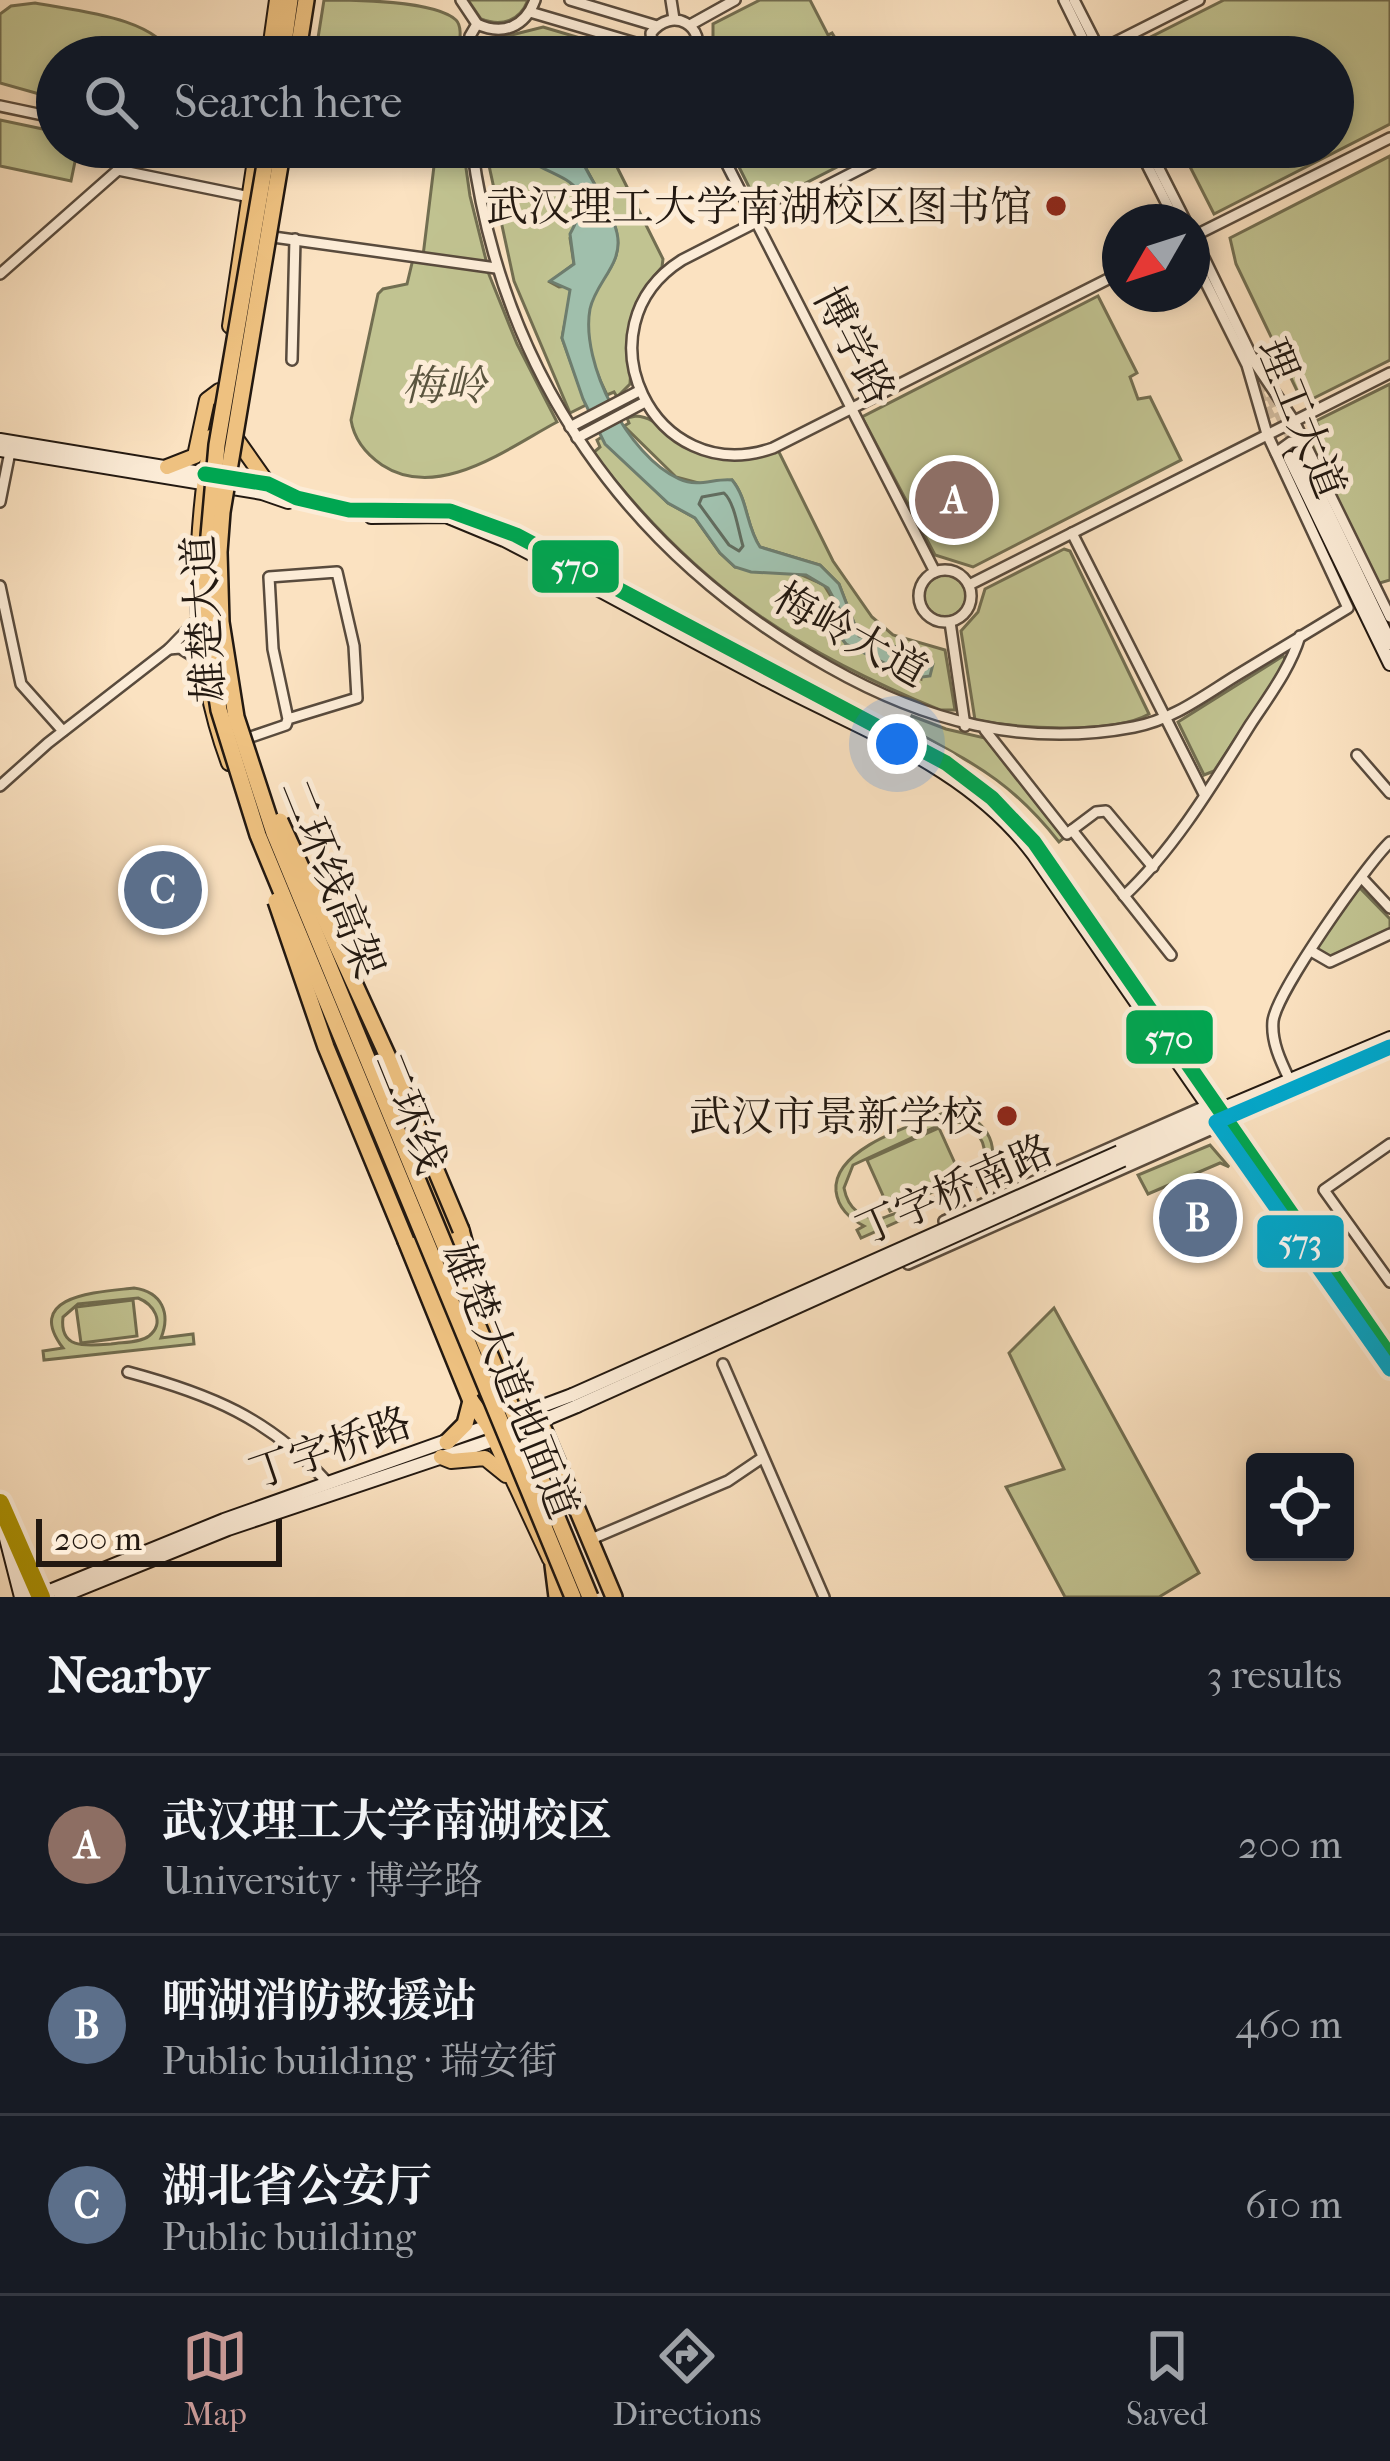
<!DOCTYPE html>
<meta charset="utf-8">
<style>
body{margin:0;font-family:"IM FELL French Canon","Noto Serif SC",serif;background:#20242c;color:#f1f3f6}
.controls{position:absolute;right:36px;bottom:36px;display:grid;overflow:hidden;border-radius:12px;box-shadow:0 6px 18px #0003}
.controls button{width:108px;height:108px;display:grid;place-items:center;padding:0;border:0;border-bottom:3px solid #363941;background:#171b24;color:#f1f3f6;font:60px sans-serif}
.compass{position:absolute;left:1102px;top:204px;width:108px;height:108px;border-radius:50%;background:#171b24;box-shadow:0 6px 18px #0003;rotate:231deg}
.scale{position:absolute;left:36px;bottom:30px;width:246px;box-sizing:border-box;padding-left:12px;border:6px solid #231911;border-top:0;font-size:33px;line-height:42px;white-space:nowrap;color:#231911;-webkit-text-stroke:9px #fcecd7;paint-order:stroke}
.you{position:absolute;left:897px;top:744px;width:42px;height:42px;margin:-30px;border:9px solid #fff;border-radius:50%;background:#1a73e8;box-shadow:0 0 0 18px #1a73e833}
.badge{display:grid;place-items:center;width:78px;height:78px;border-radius:50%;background:#c59692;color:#fff;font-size:39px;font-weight:700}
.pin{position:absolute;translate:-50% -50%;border:6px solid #fff;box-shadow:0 3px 12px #0006}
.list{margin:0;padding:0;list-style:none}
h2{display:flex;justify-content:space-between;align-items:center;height:156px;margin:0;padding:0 48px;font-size:51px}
h2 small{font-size:39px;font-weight:400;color:#9ea1a6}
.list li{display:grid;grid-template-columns:78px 1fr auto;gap:36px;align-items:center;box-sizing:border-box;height:180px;padding:0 48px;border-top:3px solid #363941}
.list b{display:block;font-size:45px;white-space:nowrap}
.list p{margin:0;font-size:39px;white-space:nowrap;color:#9ea1a6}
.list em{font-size:39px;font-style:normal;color:#9ea1a6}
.icon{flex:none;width:66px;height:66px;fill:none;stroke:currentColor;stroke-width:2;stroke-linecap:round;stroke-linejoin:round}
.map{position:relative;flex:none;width:1390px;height:1597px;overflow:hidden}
.search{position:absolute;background:#171b24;box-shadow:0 6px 18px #0003;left:36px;right:36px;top:36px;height:132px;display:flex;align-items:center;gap:30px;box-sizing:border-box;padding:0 42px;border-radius:66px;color:#9ea1a6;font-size:45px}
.sheet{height:696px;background:#171b24}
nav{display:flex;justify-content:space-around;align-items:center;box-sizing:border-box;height:168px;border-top:3px solid #363941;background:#171b24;font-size:33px;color:#9ea1a6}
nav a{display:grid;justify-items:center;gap:6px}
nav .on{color:#c59692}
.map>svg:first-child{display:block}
.green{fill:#c1c391;stroke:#726e51;stroke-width:3;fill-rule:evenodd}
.water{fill:#a0bfac;stroke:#6e7d6e;stroke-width:3}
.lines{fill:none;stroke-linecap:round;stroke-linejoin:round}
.shore{stroke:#626c5e;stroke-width:3}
.secondary-tunnel{stroke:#d0ba9e;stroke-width:12;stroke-dasharray:12 6;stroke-linecap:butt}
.street-casing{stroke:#594b3d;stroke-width:14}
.secondary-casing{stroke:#231911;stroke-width:16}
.primary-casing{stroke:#231911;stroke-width:18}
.highway-casing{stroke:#231911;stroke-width:20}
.street{stroke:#fcecd7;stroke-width:9}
.secondary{stroke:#fcecd7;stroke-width:12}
.primary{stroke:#eec180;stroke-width:14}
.highway{stroke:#eec180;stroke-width:15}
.secondary-bridge-casing{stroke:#231911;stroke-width:16;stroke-linecap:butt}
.highway-bridge-casing{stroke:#231911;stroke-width:20;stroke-linecap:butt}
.secondary-bridge{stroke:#fcecd7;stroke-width:12}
.highway-bridge{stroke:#eec180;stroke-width:15}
.bus-1-casing{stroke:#fcecd7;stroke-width:24}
.bus-2-casing{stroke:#fcecd7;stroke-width:24}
.bus-1{stroke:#00a651;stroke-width:15}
.bus-2{stroke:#00a9ce;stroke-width:15}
.metro-1-casing{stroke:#fcecd7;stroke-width:27}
.metro-1{stroke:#ac9206;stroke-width:18}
.poi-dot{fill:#8f2418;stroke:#fcecd7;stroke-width:4.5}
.labels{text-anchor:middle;stroke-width:10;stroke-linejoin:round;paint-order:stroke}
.poi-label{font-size:42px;fill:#231911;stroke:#fcecd7;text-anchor:end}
.street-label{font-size:42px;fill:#231911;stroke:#fcecd7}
.park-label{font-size:42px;font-style:italic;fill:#5a543e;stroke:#fcecd7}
.line-badge{stroke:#fcecd7;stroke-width:4.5}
.badge-label{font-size:33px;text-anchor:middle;font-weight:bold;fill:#fff}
</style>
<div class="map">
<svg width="1390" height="1597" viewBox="0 0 1390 1597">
<rect width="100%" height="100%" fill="#fbe2c1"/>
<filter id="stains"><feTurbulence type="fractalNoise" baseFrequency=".00167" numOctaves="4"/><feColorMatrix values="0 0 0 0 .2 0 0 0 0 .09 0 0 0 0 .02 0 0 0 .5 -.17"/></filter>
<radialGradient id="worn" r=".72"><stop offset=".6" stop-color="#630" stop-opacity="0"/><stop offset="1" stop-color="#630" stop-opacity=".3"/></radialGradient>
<!-- green -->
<g class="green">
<path d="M324,0C354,0 434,0 456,20C464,28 458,47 458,57H315Z"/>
<path d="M468,0H528C520,21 502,27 481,19Z"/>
<polygon points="760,0 810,0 828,35 832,33 837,41 842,39 846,46 857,41 865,57 713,57 713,24"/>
<polygon points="1224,0 1390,0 1390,124 1214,214 1180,147 1333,147 1333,57 1134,57 1129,48"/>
<path d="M35,3C76,11 156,17 173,57H57V99L0,83V14L11,6Z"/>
<polygon points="543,27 624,51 633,57 475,57 480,43"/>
<polygon points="0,120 57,132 57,147 78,147 71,181 0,166"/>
<polygon points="399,147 463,147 470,196 487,264 423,256 435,158 399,151"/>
<polygon points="485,147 527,147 531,159 567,178 582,198 581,216 570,238 574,264 550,282 559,287 568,286 571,292 562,338 586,405 570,413 514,281"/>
<path d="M579,147H630L612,157L663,259L662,267C619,315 634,327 630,384L617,397L614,392L607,395C592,365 578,328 594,295C604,274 622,260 617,235C614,213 591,180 581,159Z"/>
<polygon points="729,147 876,147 759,207"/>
<polygon points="1390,156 1390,360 1308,401 1301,399 1236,264 1230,238"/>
<path d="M413,259L488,272L517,344L557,422C508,448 438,502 382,465C366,454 354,439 351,420L378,294L383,289L407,284Z"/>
<polygon points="1098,296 1137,373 1130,377 1138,399 1150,397 1181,460 973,567 935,555 862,417"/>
<polygon points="1390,384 1390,580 1380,583 1376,581 1307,437 1320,430 1316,421"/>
<path d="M636,416C654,417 662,430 676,440C707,463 743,462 778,450L833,561L872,617L893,635L945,650L955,710H940C788,648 694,583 593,453L600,447L597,440L602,437L668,503L695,518L720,553L735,567L797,573L824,585L845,619L842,635L846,644L921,679L924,655L859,636L839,584L820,565L760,547C746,527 748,499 732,480L706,485L676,477L624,426L629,423L627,418Z"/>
<path d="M1064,549L1070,551L1149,714C1112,735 1017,728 975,720L961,631L978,612L985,589Z"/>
<circle cx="945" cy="596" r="21"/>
<polygon points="1283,656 1287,661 1214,771 1204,775 1178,722"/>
<path d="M912,716L946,729L985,738L1064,838L1059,842C1010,780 974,764 907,727Z"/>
<polygon points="1357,885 1390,919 1390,934 1330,962 1311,951"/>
<path d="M944,1113C979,1111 1000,1137 990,1170L1003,1165L1006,1173L861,1238L857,1230L864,1226C849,1218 838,1208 836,1191C832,1149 912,1125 944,1113ZM946,1122C959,1121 971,1123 979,1136C1008,1180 912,1206 883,1218C862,1220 848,1209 844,1188L853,1165Z"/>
<polygon points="939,1128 962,1179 890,1211 867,1160"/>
<polygon points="1210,1145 1229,1167 1220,1163 1148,1194 1138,1175"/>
<path d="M134,1288C162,1292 171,1313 161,1338L193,1334L194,1344L44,1360L43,1351L63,1348C22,1294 101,1292 134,1288ZM138,1298C153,1304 166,1322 149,1336C140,1343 122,1342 111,1344C87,1346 59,1350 63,1317L78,1304Z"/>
<polygon points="133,1300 137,1336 81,1343 76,1307"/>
<polygon points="1054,1308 1199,1573 1159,1597 1065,1597 1006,1487 1064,1469 1009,1353"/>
</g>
<!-- water -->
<path class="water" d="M527,147H579L581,159C591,180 612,211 617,233C624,264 596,281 590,309C580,363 628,456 679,479C699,488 714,478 732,480C748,499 746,527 760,547L820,565L839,584L859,636L929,657L933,664L930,676L915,678L846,644L842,639L845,619L828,588L806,575L751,572L735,567L720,553L695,518L668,503L605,444L583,399L562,338L570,290L550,281L574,264L570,234C596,187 573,183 534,164Z"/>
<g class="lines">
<!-- shore -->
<path class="shore" d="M724,493C735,503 738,530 743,546L739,551L729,545L699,504L702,497Z"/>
<!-- secondary-tunnel -->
<g class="secondary-tunnel">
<polyline points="1263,379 1299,452"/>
<polyline points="1257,392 1288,454"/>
</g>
<!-- street casing -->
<g class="street-casing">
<g id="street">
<path d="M461,0L477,24C503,36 525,27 535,0"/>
<polyline points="570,0 657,26"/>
<polyline points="671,0 674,19"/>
<polyline points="1064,0 1092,57"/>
<polyline points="1074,0 1103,57"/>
<polyline points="530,12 649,47"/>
<polyline points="690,25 735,0"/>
<polyline points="467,57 470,36 477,24"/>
<path d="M653,57L651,33C672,6 707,25 696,57"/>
<polyline points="1086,57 1199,0"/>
<polyline points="0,106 57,118"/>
<polyline points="191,147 255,161"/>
<path d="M472,147C502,376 628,554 829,667C924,721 1024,748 1134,727C1173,720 1206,694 1239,674C1275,652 1312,630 1348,608L1267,434L1247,365L1192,255"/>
<polyline points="718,147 935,572"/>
<path d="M903,147L682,260C576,327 653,490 773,448L1120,273"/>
<polyline points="1138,147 1176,222"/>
<polyline points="1148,147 1186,222"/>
<polyline points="1192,233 1255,363 1294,421 1390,617"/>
<polyline points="266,236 496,268"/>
<polyline points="1192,237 1390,138"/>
<polyline points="0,274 118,170 250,197"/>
<polyline points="292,360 295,239"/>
<polyline points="570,427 639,391"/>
<polyline points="577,438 645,402"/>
<polyline points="1276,453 1291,442 1304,442"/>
<polyline points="0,502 10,452"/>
<polyline points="1072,533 1204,794"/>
<circle cx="945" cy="596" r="26"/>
<polyline points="969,585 1390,373"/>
<polyline points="0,586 21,684 63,731"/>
<polyline points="197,620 169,649 180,648 201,661"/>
<polyline points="950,622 965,726"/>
<polyline points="985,730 1067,834 1072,830 1171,955"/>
<polyline points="248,738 286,725 288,719 357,698 354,646 337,572 269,577 273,649 288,719"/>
<polyline points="1357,755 1390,793"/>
<polyline points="0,786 48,743 169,649"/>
<polyline points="1072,830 1096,812 1106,811 1153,867"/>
<polyline points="1362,878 1390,908"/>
<path d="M1124,896C1175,848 1213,784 1250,725C1269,696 1290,669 1300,636"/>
<polyline points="1311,951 1330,962 1390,934"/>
<path d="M1291,1083C1282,1064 1271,1043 1273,1021C1277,991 1366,865 1390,842"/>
<polyline points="1390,1144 1324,1190 1390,1282"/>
<polyline points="950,1234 944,1221 1205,1106"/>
<polyline points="908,1264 1219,1126"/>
<polyline points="723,1364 824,1597"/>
<path d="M128,1372C210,1394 269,1418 327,1482"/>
<polyline points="589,1540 728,1481 762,1458"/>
</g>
</g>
<!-- secondary casing -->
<g class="secondary-casing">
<g id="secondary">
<polyline points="0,440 261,483 297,498 349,510"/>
<polyline points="0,450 262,493 288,502"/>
<polyline points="1299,453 1390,643"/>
<polyline points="1290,458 1390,664"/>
<path d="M371,517L446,516L504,540C598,588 689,640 782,688C873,735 971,770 1034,855L1390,1369"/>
<polyline points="495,527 537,545 855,712 946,763 979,786"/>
<polyline points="1119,968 1160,1019 1379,1339"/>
<polyline points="1119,1152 1390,1038"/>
<polyline points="1123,1160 1390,1047"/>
<polyline points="513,1417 572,1395"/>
<polyline points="534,1424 577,1406"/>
<polyline points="0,1515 21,1597"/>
<polyline points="35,1597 224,1520 494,1424"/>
<polyline points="60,1597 228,1529 499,1438"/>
</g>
</g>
<!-- primary casing -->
<g class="primary-casing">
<g id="primary">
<polyline points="269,57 277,0"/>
<polyline points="230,326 257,147"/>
<path d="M211,437C193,548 189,656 229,763"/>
<polyline points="237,440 268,484"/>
<polyline points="167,467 195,456 207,400 219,391"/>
<polyline points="322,930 469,1280"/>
<polyline points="411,1225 474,1389"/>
<polyline points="484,1317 531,1436"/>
<polyline points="486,1421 550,1559"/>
<polyline points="441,1457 451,1461 485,1458 506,1475"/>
</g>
</g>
<!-- highway casing -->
<g class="highway-casing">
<g id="highway">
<polyline points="282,57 290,0"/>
<polyline points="297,57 306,0"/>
<polyline points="461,1230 486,1323"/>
<polyline points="406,1241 471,1401 489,1426"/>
<polyline points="540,1421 614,1597"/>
<polyline points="447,1442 465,1424 471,1401"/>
<polyline points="553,1565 557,1597"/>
</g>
</g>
<!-- street -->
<use href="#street" class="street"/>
<!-- secondary -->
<use href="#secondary" class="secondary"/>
<!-- primary -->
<use href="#primary" class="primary"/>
<!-- highway -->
<use href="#highway" class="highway"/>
<!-- secondary-bridge casing -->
<g class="secondary-bridge-casing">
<g id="secondary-bridge">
<polyline points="572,1395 1119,1152"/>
<polyline points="577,1406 1123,1160"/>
</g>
</g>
<!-- highway-bridge casing -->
<g class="highway-bridge-casing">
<g id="highway-bridge">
<polyline points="268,147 217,445 205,581 207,631 219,710 258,835 573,1597"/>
<polyline points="283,147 222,512 219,552 221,622 236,717 274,833 590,1597"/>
<polyline points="280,821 393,1068 461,1230"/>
<polyline points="276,901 326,1047 406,1241"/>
</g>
</g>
<!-- secondary-bridge -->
<use href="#secondary-bridge" class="secondary-bridge"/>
<!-- highway-bridge -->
<use href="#highway-bridge" class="highway-bridge"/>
<!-- bus-1 casing -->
<g class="bus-1-casing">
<polyline id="bus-1" points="205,474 268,484 297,498 349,510 450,511 516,535 946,763 992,798 1034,842 1390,1356"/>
</g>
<!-- bus-2 casing -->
<g class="bus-2-casing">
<polyline id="bus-2" points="1390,1047 1216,1122 1390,1369"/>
</g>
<!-- bus-1 -->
<use href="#bus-1" class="bus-1"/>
<!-- bus-2 -->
<use href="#bus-2" class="bus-2"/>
<!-- metro-1 casing -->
<g class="metro-1-casing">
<polyline id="metro-1" points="0,1503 41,1597"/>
</g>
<!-- metro-1 -->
<use href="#metro-1" class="metro-1"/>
</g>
<!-- markers -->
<g class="poi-dot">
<circle cx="1056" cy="206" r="12"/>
<circle cx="1007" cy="1116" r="12"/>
</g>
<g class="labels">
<!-- poi labels -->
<g class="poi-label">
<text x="1032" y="221">武汉理工大学南湖校区图书馆</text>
<text x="983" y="1131">武汉市景新学校</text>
</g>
<!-- street labels -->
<g class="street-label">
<text transform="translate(855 345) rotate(63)" y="15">博学路</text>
<text transform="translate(1302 418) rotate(68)" y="15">理工大道</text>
<text transform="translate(203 619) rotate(-94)" y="15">雄楚大道</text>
<text transform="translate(851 634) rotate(29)" y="15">梅岭大道</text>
<text transform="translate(333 878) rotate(68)" y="15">二环线高架</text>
<text transform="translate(411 1112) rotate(68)" y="15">二环线</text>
<text transform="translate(954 1189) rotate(-24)" y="15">丁字桥南路</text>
<text transform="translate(511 1380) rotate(68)" y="15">雄楚大道地面道</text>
<text transform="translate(330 1447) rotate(-19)" y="15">丁字桥路</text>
</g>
<!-- park labels -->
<g class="park-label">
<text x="444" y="400">梅岭</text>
</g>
</g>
<g class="line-badge">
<rect x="530" y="538" width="91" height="57" rx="12" fill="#00a651"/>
<rect x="1124" y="1008" width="91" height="58" rx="12" fill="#00a651"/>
<rect x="1255" y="1213" width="91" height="57" rx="12" fill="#00a9ce"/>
</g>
<g class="badge-label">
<text x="575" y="578">570</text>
<text x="1169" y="1049">570</text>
<text x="1300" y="1253">573</text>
</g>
<rect width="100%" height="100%" filter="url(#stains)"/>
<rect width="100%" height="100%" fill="url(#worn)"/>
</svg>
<div class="controls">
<button><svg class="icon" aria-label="locate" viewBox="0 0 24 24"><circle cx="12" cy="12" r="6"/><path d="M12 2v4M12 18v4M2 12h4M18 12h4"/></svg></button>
</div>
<svg class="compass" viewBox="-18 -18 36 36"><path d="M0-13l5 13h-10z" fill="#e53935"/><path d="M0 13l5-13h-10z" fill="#9ea1a6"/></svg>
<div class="scale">200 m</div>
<div class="you"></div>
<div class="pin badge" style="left:954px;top:500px;background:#8d6e63">A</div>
<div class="pin badge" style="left:1198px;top:1218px;background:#5c6f8a">B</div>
<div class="pin badge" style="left:163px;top:890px;background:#5c6f8a">C</div>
<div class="search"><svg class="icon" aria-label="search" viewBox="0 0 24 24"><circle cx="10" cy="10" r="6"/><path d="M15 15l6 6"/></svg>Search here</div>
</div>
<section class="sheet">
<h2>Nearby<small>3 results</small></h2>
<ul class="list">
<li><span class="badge" style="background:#8d6e63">A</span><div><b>武汉理工大学南湖校区</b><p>University · 博学路</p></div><em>200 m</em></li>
<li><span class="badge" style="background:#5c6f8a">B</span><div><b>晒湖消防救援站</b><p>Public building · 瑞安街</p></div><em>460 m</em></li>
<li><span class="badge" style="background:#5c6f8a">C</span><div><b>湖北省公安厅</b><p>Public building</p></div><em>610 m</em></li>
</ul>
</section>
<nav>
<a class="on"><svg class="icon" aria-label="map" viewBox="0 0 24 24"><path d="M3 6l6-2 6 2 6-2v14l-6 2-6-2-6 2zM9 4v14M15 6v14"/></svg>Map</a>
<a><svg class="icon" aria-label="directions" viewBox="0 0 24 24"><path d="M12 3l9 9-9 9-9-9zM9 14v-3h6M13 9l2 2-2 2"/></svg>Directions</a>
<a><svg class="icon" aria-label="saved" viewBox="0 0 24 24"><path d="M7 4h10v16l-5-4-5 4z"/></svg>Saved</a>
</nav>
